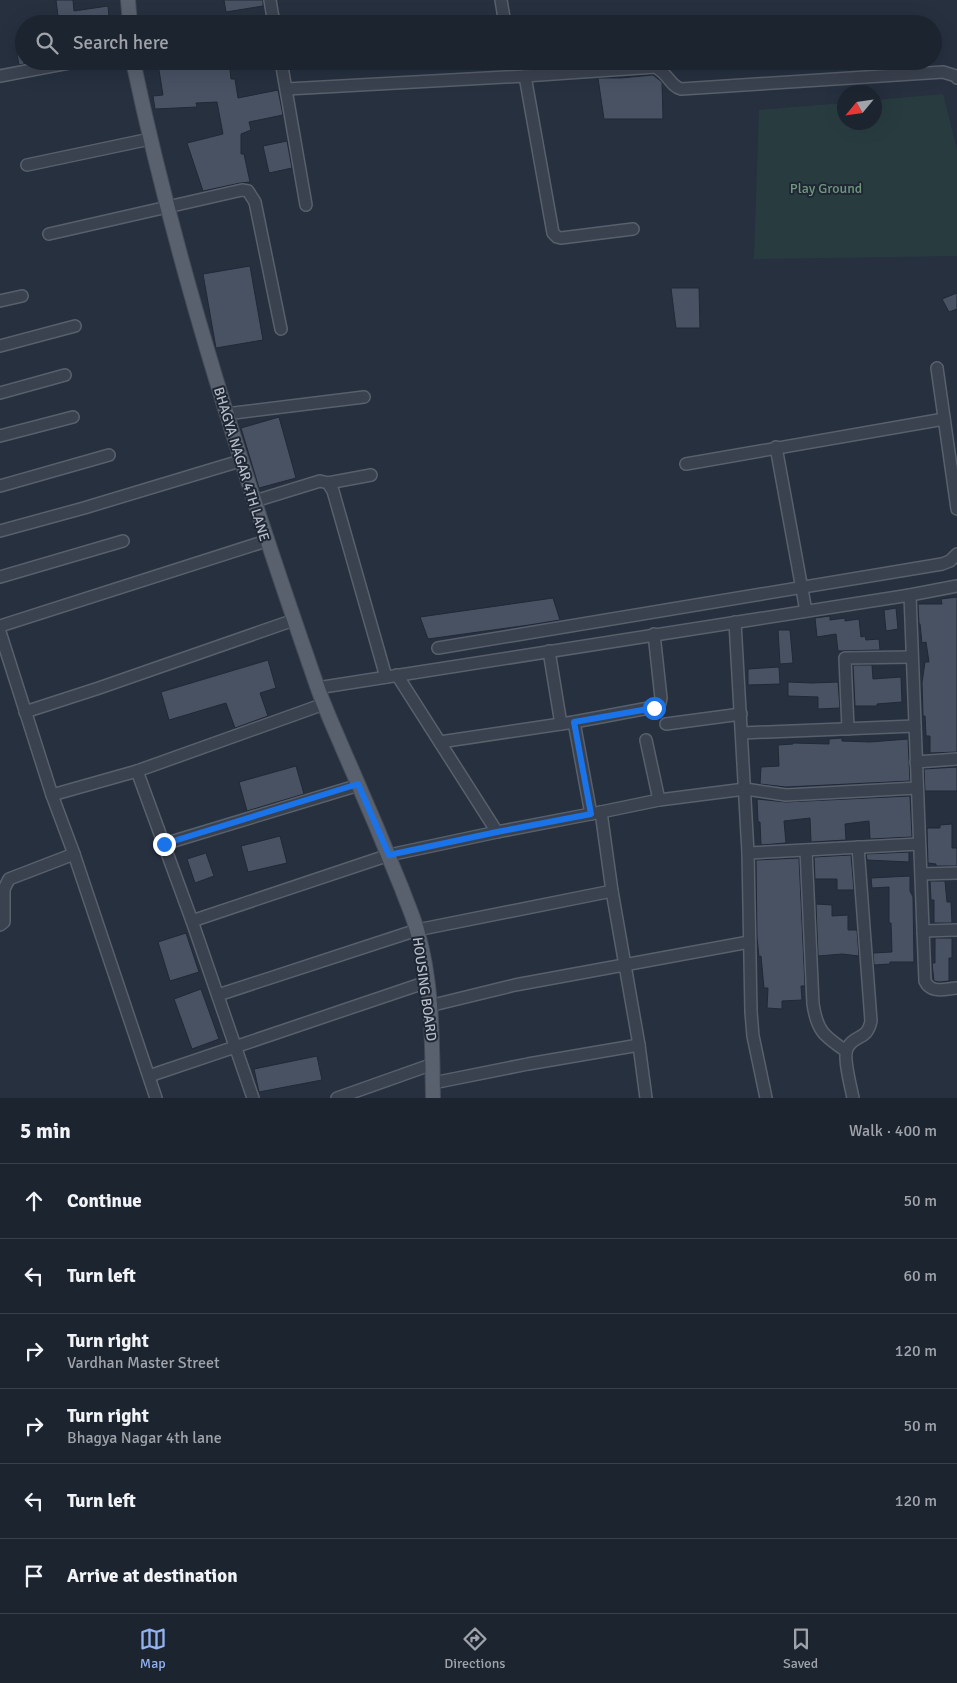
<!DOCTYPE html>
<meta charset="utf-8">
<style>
body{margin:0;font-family:Signika,sans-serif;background:#29303b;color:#f1f3f6}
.compass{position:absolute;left:837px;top:85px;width:45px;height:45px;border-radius:50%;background:#1c242f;box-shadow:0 5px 20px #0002;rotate:241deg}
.stop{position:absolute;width:15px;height:15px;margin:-11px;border:4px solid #1a73e8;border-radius:50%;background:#fff}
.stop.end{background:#1a73e8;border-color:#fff;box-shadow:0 1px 5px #0008}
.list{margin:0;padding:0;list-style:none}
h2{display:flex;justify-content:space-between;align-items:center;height:65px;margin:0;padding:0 20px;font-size:21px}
h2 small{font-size:16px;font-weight:400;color:#a0a4aa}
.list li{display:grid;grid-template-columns:32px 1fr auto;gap:15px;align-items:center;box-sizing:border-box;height:75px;padding:0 20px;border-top:1px solid #3a414b}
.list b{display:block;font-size:19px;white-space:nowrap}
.list p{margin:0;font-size:16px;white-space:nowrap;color:#a0a4aa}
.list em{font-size:16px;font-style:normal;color:#a0a4aa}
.icon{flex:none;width:28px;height:28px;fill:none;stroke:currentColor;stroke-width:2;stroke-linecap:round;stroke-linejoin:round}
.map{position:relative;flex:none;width:957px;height:1098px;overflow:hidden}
.search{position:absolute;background:#1c242f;box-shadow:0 5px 20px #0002;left:15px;right:15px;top:15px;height:55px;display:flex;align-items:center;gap:12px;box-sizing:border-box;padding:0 18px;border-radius:28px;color:#a0a4aa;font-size:19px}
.sheet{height:515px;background:#1c242f}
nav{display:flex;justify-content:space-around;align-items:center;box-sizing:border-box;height:70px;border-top:1px solid #3a414b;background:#1c242f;font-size:14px;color:#a0a4aa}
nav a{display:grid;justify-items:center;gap:2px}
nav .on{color:#92b3f3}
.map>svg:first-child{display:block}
.green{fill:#283c40}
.building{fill:#485263;stroke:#212936}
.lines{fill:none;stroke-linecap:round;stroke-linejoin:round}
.minor-casing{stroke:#58606c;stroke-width:14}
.major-casing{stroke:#444b58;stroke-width:16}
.minor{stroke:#3a424f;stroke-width:11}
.major{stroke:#59616f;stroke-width:14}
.route{stroke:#1a73e8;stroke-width:6}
.labels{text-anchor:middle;stroke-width:4;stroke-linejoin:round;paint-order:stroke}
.park-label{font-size:14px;fill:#6f997b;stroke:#1f2734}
.street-label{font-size:14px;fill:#b7bdc9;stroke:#1f2734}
</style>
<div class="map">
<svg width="957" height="1098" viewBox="0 0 957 1098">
<rect width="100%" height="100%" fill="#26303f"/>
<!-- green -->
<polygon class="green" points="943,94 957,150 957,256 754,259 759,110 844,103 844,122 874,122 875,100"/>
<!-- building -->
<g class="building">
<polygon points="56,0 73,0 74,11 108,6 109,17 107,17 108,24 59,24"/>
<polygon points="224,0 263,0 263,6 226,12"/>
<polygon points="24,40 24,64 19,65 15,41"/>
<polygon points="179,61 229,61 231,79 235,79 238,98 278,90 283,115 249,122 251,130 241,134 241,154 244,154 250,182 240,183 203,191 187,143 223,134 217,102 196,103 197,107 155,109 153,96 163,95 158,64"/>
<polygon points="653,75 662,82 663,119 604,119 598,78 621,78"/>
<polygon points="287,141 292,168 269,173 263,146"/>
<polygon points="250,266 263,340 216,348 203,274"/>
<polygon points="671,288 699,288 700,328 676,328"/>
<polygon points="957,293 957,309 949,312 942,299"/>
<polygon points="279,417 296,478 259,488 241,428"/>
<polygon points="957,597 957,752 930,753 930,736 926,736 925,716 923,716 922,683 925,662 929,662 926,642 922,643 920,624 919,624 918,604 942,604 941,599"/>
<polygon points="553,598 560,620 529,625 428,639 420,617"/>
<polygon points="896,608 898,629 886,631 884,610"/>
<polygon points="830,616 830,620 845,618 845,621 859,619 861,637 865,636 866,640 879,639 880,650 838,651 836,634 817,637 815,618"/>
<polygon points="778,630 790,630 793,663 780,664"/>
<polygon points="268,660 276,688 260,693 268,716 235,728 226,703 169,720 161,692"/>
<polygon points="853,665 872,665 873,679 901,677 902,702 877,704 877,706 855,706"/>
<polygon points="779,667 780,684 748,685 748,669"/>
<polygon points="788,682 812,683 838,682 840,708 818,709 818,697 788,696"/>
<polygon points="842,738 842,741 870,742 908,739 910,781 786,787 760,784 761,767 779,766 778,745 793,744 793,743 829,744 829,739"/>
<polygon points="296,766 304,794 247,811 239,782"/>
<polygon points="957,767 957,791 925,791 924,769"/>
<polygon points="910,796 912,837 870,839 869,821 845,824 846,840 811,842 810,818 784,821 786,843 761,845 760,822 758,822 757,799 786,802"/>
<polygon points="952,824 952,848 957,848 957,866 936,866 936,864 928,863 927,828 940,828 940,825"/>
<polygon points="280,836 287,863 248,872 241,846"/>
<polygon points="909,852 909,862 867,860 866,854"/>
<polygon points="206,853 214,876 195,883 187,859"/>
<polygon points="851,855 854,890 837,890 837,879 815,879 814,857"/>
<polygon points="799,858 805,986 801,986 802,1000 782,1001 782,1009 767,1008 768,988 764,988 761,956 759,957 757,937 756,860"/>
<polygon points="910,876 910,891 913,897 914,962 890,962 890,964 874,965 873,953 892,952 891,923 889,923 889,887 872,888 871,878"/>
<polygon points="930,881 945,881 947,902 951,902 952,923 934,923 934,900 931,900"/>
<polygon points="816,904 832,905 832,916 848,915 848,930 857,930 859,956 842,954 818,956"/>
<polygon points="186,933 199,972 170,981 158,942"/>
<polygon points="935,938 952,938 952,958 949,958 949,981 939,982 934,981 932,963 935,963"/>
<polygon points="201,989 219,1039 192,1049 174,999"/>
<polygon points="317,1056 322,1080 259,1092 254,1069"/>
</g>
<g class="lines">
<!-- minor casing -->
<g class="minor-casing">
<g id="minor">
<polyline points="270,0 274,24"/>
<polyline points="501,0 505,24"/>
<polyline points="281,61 306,205"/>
<polyline points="0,76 79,61"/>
<polyline points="525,76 553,233 557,237 561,238 633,229"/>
<path d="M287,89L525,76L655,67C668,73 670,86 681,89L943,72L956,76L957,78"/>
<polyline points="27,165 150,139"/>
<polyline points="49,234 242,190 248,191 255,202 281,329"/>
<polyline points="0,301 22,296"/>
<polyline points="0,346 75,326"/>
<polyline points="937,368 957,509"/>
<polyline points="0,393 65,375"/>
<polyline points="226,414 364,397"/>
<polyline points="0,436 73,417"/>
<polyline points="776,447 806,611"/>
<polyline points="686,464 944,419"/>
<polyline points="328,483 371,475"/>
<polyline points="0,486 109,455"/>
<polyline points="255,501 320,481 328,483 333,491 386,677"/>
<polyline points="0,531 84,508 240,461"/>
<polyline points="0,577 123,541"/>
<path d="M910,595L925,981C931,994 945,989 957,988"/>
<polyline points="735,622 748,853 751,1012 753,1036 766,1098"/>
<polyline points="0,626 266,541"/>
<polyline points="0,632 52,795 74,854 156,1098"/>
<polyline points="438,648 942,564 950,561 957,554"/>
<polyline points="549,651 561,724"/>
<polyline points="397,675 497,832"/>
<polyline points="317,688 910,595 957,586"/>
<polyline points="25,712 99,688 294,620"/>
<polyline points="574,722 591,814"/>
<polyline points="666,724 741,714"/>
<polyline points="848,729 845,658 912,657"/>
<polyline points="742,733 915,726"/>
<polyline points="646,740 659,800"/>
<polyline points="440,742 574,722 654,707 660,703 661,698 654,634"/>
<polyline points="916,762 957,759"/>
<polyline points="137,771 192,921 253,1098"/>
<polyline points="52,795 137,771 324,704"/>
<polyline points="601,812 612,891 639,1045 646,1098"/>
<polyline points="164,844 359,785"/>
<path d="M806,850L813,1004C817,1031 824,1036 846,1051"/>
<polyline points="748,853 919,844"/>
<polyline points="921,874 957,873"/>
<polyline points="192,921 389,855 497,832 601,812 659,800 745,789 786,795 917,788"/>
<polyline points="0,925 4,922 4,889 9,879 74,854"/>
<polyline points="923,931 957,930"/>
<polyline points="218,995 417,930 612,891"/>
<polyline points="429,1006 515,985 749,942"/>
<polyline points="149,1076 427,982"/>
<polyline points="433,1083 528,1064 639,1045"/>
<polyline points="337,1098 433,1064"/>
<path d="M853,1098C851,1087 842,1055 848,1047C855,1034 867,1041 871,1021L858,847"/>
</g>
</g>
<!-- major casing -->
<g class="major-casing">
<g id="major">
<polyline points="128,0 130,24"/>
<path d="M133,61C178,273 245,479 316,683C324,707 335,730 345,754C365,799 384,844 402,889C407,903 413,916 417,930C433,984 432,1043 433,1098"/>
</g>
</g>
<!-- minor -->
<use href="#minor" class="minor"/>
<!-- major -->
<use href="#major" class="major"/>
</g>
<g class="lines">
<!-- route -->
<polyline class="route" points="164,844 358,784 389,855 497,832 591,814 574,722 654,708"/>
</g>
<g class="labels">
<!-- park labels -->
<g class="park-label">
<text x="826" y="193">Play Ground</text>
</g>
<!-- street labels -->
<g class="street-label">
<text transform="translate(242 464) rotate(73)" y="5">BHAGYA NAGAR 4TH LANE</text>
<text transform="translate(425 989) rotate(82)" y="5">HOUSING BOARD</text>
</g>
</g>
</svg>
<svg class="compass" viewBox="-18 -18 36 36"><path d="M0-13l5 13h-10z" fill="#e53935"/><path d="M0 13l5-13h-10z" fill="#a0a4aa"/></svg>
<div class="stop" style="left:654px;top:708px"></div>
<div class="stop end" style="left:164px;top:844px"></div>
<div class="search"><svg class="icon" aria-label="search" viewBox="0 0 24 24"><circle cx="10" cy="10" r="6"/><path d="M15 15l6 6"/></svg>Search here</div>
</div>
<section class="sheet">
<h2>5 min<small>Walk · 400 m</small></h2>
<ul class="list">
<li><svg class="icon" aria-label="ahead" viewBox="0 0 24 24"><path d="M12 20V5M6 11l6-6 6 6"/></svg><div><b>Continue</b></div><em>50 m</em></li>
<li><svg class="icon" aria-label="left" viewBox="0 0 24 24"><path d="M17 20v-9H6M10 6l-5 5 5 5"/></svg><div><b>Turn left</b></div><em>60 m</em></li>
<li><svg class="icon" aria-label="right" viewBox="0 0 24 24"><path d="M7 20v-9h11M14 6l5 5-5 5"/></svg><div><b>Turn right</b><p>Vardhan Master Street</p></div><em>120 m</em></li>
<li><svg class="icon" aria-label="right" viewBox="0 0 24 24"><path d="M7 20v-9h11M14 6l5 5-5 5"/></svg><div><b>Turn right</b><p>Bhagya Nagar 4th lane</p></div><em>50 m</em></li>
<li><svg class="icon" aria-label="left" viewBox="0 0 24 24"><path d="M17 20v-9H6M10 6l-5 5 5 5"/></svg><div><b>Turn left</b></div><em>120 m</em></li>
<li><svg class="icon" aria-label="arrive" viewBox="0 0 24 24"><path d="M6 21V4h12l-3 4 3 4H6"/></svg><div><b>Arrive at destination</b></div></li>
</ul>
</section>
<nav>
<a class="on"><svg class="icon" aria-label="map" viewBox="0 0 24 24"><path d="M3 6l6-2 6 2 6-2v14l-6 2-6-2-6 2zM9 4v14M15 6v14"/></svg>Map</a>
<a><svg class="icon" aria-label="directions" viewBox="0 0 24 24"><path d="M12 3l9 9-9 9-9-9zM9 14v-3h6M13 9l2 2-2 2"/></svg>Directions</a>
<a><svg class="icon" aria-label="saved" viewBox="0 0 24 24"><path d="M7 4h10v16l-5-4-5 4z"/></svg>Saved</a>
</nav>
